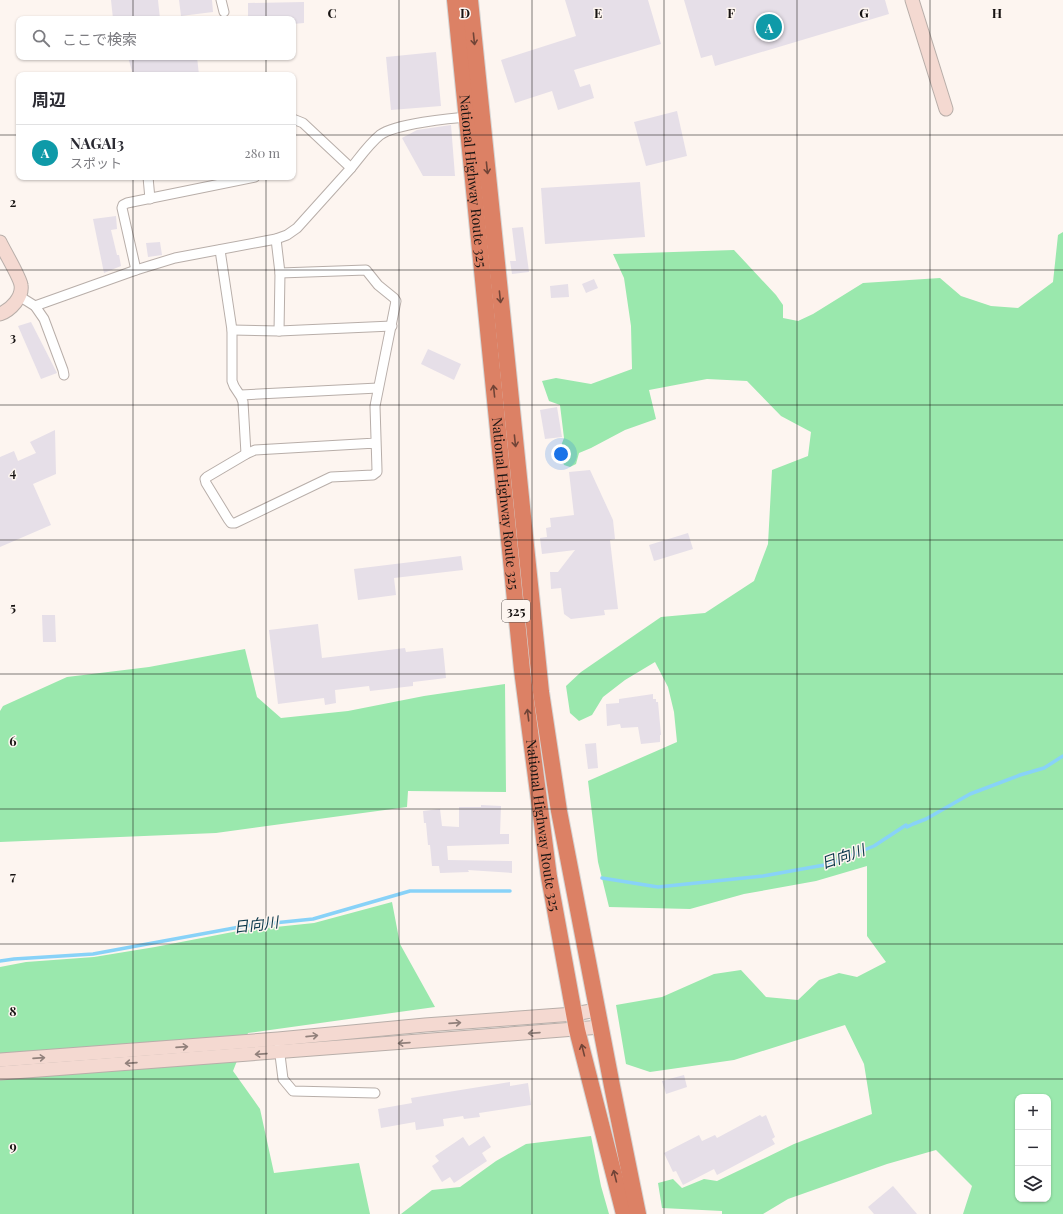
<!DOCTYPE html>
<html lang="ja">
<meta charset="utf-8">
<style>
body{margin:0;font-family:"Playfair Display","Noto Sans JP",serif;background:#f7f7f7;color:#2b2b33}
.controls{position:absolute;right:12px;bottom:12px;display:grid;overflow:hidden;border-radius:8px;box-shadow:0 1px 3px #0004}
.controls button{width:36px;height:36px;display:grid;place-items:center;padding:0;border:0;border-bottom:1px solid #e1e1e2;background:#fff;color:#2b2b33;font:20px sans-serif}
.you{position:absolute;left:561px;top:454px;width:14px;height:14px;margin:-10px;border:3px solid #fff;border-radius:50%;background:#1a73e8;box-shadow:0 0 0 6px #1a73e833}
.badge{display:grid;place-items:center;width:26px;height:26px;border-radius:50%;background:#3a7661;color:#fff;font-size:13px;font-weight:700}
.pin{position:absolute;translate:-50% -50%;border:2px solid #fff;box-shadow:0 1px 4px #0006}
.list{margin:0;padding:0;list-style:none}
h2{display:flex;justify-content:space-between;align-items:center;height:52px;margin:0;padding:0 16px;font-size:17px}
h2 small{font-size:13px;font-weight:400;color:#7c7c81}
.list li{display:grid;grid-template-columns:26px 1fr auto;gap:12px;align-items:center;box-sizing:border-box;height:56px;padding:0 16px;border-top:1px solid #e1e1e2}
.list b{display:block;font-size:15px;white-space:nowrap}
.list p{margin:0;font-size:13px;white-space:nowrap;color:#7c7c81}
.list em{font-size:13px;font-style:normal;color:#7c7c81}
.icon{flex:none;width:22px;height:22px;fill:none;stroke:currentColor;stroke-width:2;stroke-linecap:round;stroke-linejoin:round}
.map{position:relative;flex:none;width:1063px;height:1214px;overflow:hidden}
.search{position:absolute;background:#fff;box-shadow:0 1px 3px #0004;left:16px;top:16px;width:280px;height:44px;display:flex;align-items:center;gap:10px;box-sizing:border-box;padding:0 14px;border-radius:8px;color:#7c7c81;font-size:15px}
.panel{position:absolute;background:#fff;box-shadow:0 1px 3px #0004;left:16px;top:72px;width:280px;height:108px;border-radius:8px}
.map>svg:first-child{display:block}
.green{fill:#9ae8ad;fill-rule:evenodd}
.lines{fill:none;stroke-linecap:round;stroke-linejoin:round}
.stream{stroke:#88d2f8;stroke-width:3.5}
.building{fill:#e6dfe8}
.street-casing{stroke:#b8aea9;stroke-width:11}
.secondary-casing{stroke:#b8aea9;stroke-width:15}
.highway-casing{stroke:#d5d5d4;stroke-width:18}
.street{stroke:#fff;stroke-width:9}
.secondary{stroke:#f4d9d1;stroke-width:13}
.highway{stroke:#dc8165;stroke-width:16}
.oneway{stroke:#704437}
.oneway2{stroke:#91807b}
.grid{fill:none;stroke:#171312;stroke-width:1;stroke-opacity:0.55}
.labels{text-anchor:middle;stroke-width:3;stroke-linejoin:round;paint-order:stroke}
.shield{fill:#fdf5f0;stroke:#5c5755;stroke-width:1}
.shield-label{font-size:13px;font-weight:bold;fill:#171312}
.street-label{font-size:14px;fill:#171312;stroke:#fdf5f0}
.water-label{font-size:15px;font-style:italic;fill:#0c384b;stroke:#fdf5f0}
.grid-label{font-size:13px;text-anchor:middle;font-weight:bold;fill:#171312;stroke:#fdf5f0;stroke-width:3;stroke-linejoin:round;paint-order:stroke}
</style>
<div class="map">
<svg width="1063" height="1214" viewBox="0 0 1063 1214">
<rect width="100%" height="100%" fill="#fdf5f0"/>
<!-- green -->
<g class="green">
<path d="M1063,232V1214H963L972,1186L936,1150L887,1164L788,1199L763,1214H722V1211L662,1208L658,1183L673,1179L682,1188L704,1179L717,1181L794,1144L872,1114L864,1064L845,1025L734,1060L650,1072L626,1064L616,1005L662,997L714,974L741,970L766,997L798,1000L819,980L839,973L857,977L886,962L867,936V866L816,881L744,894L690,909L609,907L598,862L588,781L677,742L674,712L668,687L655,662L625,680L603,697L592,715L579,721L570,713L566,686L581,672L661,617L705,613L754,581L768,544L772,470L808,456L811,432L781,416L747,381L707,379L649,390L656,419L625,430L591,448L579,453L576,464L570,467L564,465L559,451L564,438L560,405L549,401L542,381L556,378L591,384L632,369L631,326L624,278L613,254L734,250L776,295L783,305V318L798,321L813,314L863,283L940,278L961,296L991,306L1018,308L1053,282L1058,235ZM1018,1097H1048V1199H1018Z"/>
<polygon points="245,649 257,697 281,718 348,711 424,696 505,684 506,792 408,791 407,807 216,833 0,842 0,711 3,706 67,677 149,667"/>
<polygon points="392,902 400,944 435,1007 248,1033 233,1071 260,1109 274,1173 359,1163 370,1214 0,1214 0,967 26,962 94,957 155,947 238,931 314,923"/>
<polygon points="591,1136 601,1186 609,1214 401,1214 432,1190 460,1187 496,1161 526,1144"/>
</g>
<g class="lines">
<!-- stream -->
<g class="stream">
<polyline points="602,878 658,887 763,876 830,864 874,846 906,825 907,827 913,824 926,819 970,794 1020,775 1044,768 1063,756"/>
<polyline points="0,961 14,959 93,954 245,926 313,919 410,891 510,891"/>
</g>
</g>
<!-- building -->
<g class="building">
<polygon points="111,0 158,0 160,19 113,19"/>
<polygon points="179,0 212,0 213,12 181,16"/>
<polygon points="565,0 648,0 661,44 574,70 580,87 590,84 594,98 558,110 552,91 515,103 501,60 576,36"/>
<polygon points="684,0 885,0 889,14 715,66 712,55 701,58"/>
<polygon points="304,2 304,23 293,24 293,19 248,19 248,3"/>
<polygon points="436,52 441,106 391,110 386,57"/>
<polygon points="128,57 197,57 199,75 133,75"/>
<polygon points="677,111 687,156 646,166 634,122"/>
<polygon points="451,125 455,176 423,176 402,138 417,130"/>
<polygon points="640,182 645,237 545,244 541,188"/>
<polygon points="116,216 117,229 111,230 117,255 119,255 121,266 104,273 93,219"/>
<polygon points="523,227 529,272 512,274 510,261 516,261 512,228"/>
<polygon points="160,242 162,255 148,257 146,243"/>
<polygon points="594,279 598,288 586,293 582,284"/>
<polygon points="568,284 569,297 551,298 550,286"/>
<polygon points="31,322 57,373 41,379 18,326"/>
<polygon points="428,349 461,364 454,380 421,364"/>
<polygon points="557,407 562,437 545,439 540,410"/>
<polygon points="55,430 56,474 33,484 51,525 0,547 0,457 14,451 18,461 36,453 30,442"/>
<polygon points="590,470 613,520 615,539 610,540 618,609 604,610 605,615 571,619 564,614 561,588 551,589 550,572 558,572 575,550 542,554 540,538 547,537 546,528 551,527 550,518 574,515 569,472"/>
<polygon points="688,533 693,549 654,561 649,545"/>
<polygon points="461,556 463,570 394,578 396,595 358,600 354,569"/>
<polygon points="42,615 55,615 56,642 43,642"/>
<polygon points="318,624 322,658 405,648 406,652 443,648 446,678 413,682 413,686 370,691 369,686 335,690 336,703 325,705 324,698 278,704 269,630"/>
<polygon points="653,694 653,699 656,699 656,702 658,702 661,735 660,735 660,742 641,744 638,727 621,728 620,724 607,726 606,704 619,703 619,699"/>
<polygon points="596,743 598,768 588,769 585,744"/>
<polygon points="481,805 501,806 500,834 509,834 509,844 447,846 448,860 512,861 512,873 468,870 469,872 440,873 439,866 432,866 430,845 428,845 426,823 424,823 423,811 440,809 442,826 459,827 459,807 481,807"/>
<polygon points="684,1075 687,1087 666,1094 662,1081"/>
<polygon points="510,1082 510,1086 528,1083 531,1105 479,1113 480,1117 464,1119 463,1116 443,1119 444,1126 416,1130 415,1122 381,1128 378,1109 412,1103 411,1098"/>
<polygon points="760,1115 762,1117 766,1115 775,1137 772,1139 775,1144 717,1175 714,1169 683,1185 676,1171 673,1172 664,1153 699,1135 702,1141 715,1135 717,1138"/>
<polygon points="484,1136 491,1147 482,1153 487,1161 454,1183 450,1177 442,1182 432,1166 439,1161 435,1156 463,1137 469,1146"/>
<polygon points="893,1186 917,1214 874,1214 868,1207"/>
</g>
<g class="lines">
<!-- street casing -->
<g class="street-casing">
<g id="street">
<polyline points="221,0 224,12"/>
<path d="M351,168C360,157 369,144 380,135C395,124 450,118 470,117"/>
<polyline points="148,177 150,199"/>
<polyline points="276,239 280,273 366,270 378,285 394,298 396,301 375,406 377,470 377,472 373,475 331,477 235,523 231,523 228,519 206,483 205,479 207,477 246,454 255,450 376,443"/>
<path d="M220,250L232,330V381C235,392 240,391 243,402L246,454"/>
<polyline points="136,270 122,208 123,205 127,203 255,177"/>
<polyline points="19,296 35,306 44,319 63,370 64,375"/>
<polyline points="35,306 136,270 175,258 276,239 287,235 297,228 351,168 303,123 293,119"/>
<polyline points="232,330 279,331 392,326"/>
<polyline points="279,331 280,273"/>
<polyline points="241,395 378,388"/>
<polyline points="279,1047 283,1079 293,1091 375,1093"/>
</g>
</g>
<!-- secondary casing -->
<g class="secondary-casing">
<g id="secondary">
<polyline points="912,0 946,109"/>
<path d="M0,242C4,251 20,277 21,285C23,297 11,310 0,314"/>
<polyline points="0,1060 278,1039 425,1025 574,1014 597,1010"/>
<polyline points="0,1073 601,1027"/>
</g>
</g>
<!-- highway casing -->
<g class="highway-casing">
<g id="highway">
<path id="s1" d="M455,0L522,670L549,877L577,1030L624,1214"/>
<polyline points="470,0 541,692 559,811 612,1086 638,1214"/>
</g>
</g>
<!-- street -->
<use href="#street" class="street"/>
<!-- secondary -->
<use href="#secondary" class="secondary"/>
<!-- highway -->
<use href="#highway" class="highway"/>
</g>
<!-- one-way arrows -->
<defs><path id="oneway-shaft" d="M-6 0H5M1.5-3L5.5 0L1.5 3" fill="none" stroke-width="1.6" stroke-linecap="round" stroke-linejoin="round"/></defs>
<g class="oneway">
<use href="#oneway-shaft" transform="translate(474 39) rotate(84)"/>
<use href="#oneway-shaft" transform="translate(487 168) rotate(84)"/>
<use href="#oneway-shaft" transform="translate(500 297) rotate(84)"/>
<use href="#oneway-shaft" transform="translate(494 391) rotate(-96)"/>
<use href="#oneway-shaft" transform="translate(515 441) rotate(84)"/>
<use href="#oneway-shaft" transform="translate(528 715) rotate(-97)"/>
<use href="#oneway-shaft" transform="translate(583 1050) rotate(-104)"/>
<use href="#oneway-shaft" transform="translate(615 1176) rotate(-104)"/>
</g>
<g class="oneway2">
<use href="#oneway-shaft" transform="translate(455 1023) rotate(-4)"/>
<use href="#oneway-shaft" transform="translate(534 1033) rotate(176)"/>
<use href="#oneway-shaft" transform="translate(312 1036) rotate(-6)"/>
<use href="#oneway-shaft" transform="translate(404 1043) rotate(176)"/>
<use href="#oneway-shaft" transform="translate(182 1047) rotate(-4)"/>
<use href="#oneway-shaft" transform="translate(261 1054) rotate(176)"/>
<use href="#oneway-shaft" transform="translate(39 1058) rotate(-4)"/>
<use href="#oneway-shaft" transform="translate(131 1063) rotate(176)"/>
</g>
<!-- grid -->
<path class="grid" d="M133,0V19M266,0V19M399,0V1214M532,0V1214M664,0V1214M797,0V1214M930,0V1214M133,57V75M266,57V75M0,135H19M293,135H1063M133,177V1214M266,177V1214M0,270H1063M0,405H1063M0,540H1063M0,674H1063M0,809H1063M0,944H1063M0,1079H1063"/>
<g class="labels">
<!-- shield labels -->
<rect class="shield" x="502" y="600" width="28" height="22" rx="3"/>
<g class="shield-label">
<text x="516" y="616">325</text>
</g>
<!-- street labels -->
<g class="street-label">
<text dy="5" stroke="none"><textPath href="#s1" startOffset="182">National Highway Route 325</textPath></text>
<text dy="5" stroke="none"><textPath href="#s1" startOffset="506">National Highway Route 325</textPath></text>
<text dy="5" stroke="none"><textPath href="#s1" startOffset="830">National Highway Route 325</textPath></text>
</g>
<!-- water labels -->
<g class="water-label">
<text transform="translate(843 857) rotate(-19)" y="5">日向川</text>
<text transform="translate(256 925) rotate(-7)" y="5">日向川</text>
</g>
</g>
<g class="grid-label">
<text x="332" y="18">C</text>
<text x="465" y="18">D</text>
<text x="598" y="18">E</text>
<text x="731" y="18">F</text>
<text x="864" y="18">G</text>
<text x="997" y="18">H</text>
<text x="13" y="207">2</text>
<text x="13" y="342">3</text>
<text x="13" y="477">4</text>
<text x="13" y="612">5</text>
<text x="13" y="746">6</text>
<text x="13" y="881">7</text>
<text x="13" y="1016">8</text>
<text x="13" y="1151">9</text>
</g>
</svg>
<div class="controls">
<button>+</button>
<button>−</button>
<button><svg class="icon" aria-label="layers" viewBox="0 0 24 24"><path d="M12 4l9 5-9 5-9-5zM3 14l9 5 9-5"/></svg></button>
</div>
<div class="you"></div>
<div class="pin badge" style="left:769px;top:27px;background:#0f9aa8">A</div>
<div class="search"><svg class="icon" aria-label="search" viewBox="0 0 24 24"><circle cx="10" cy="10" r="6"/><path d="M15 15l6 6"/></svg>ここで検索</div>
<section class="panel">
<h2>周辺<small></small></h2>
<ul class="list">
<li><span class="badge" style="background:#0f9aa8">A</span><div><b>NAGAI3</b><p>スポット</p></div><em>280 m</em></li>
</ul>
</section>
</div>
